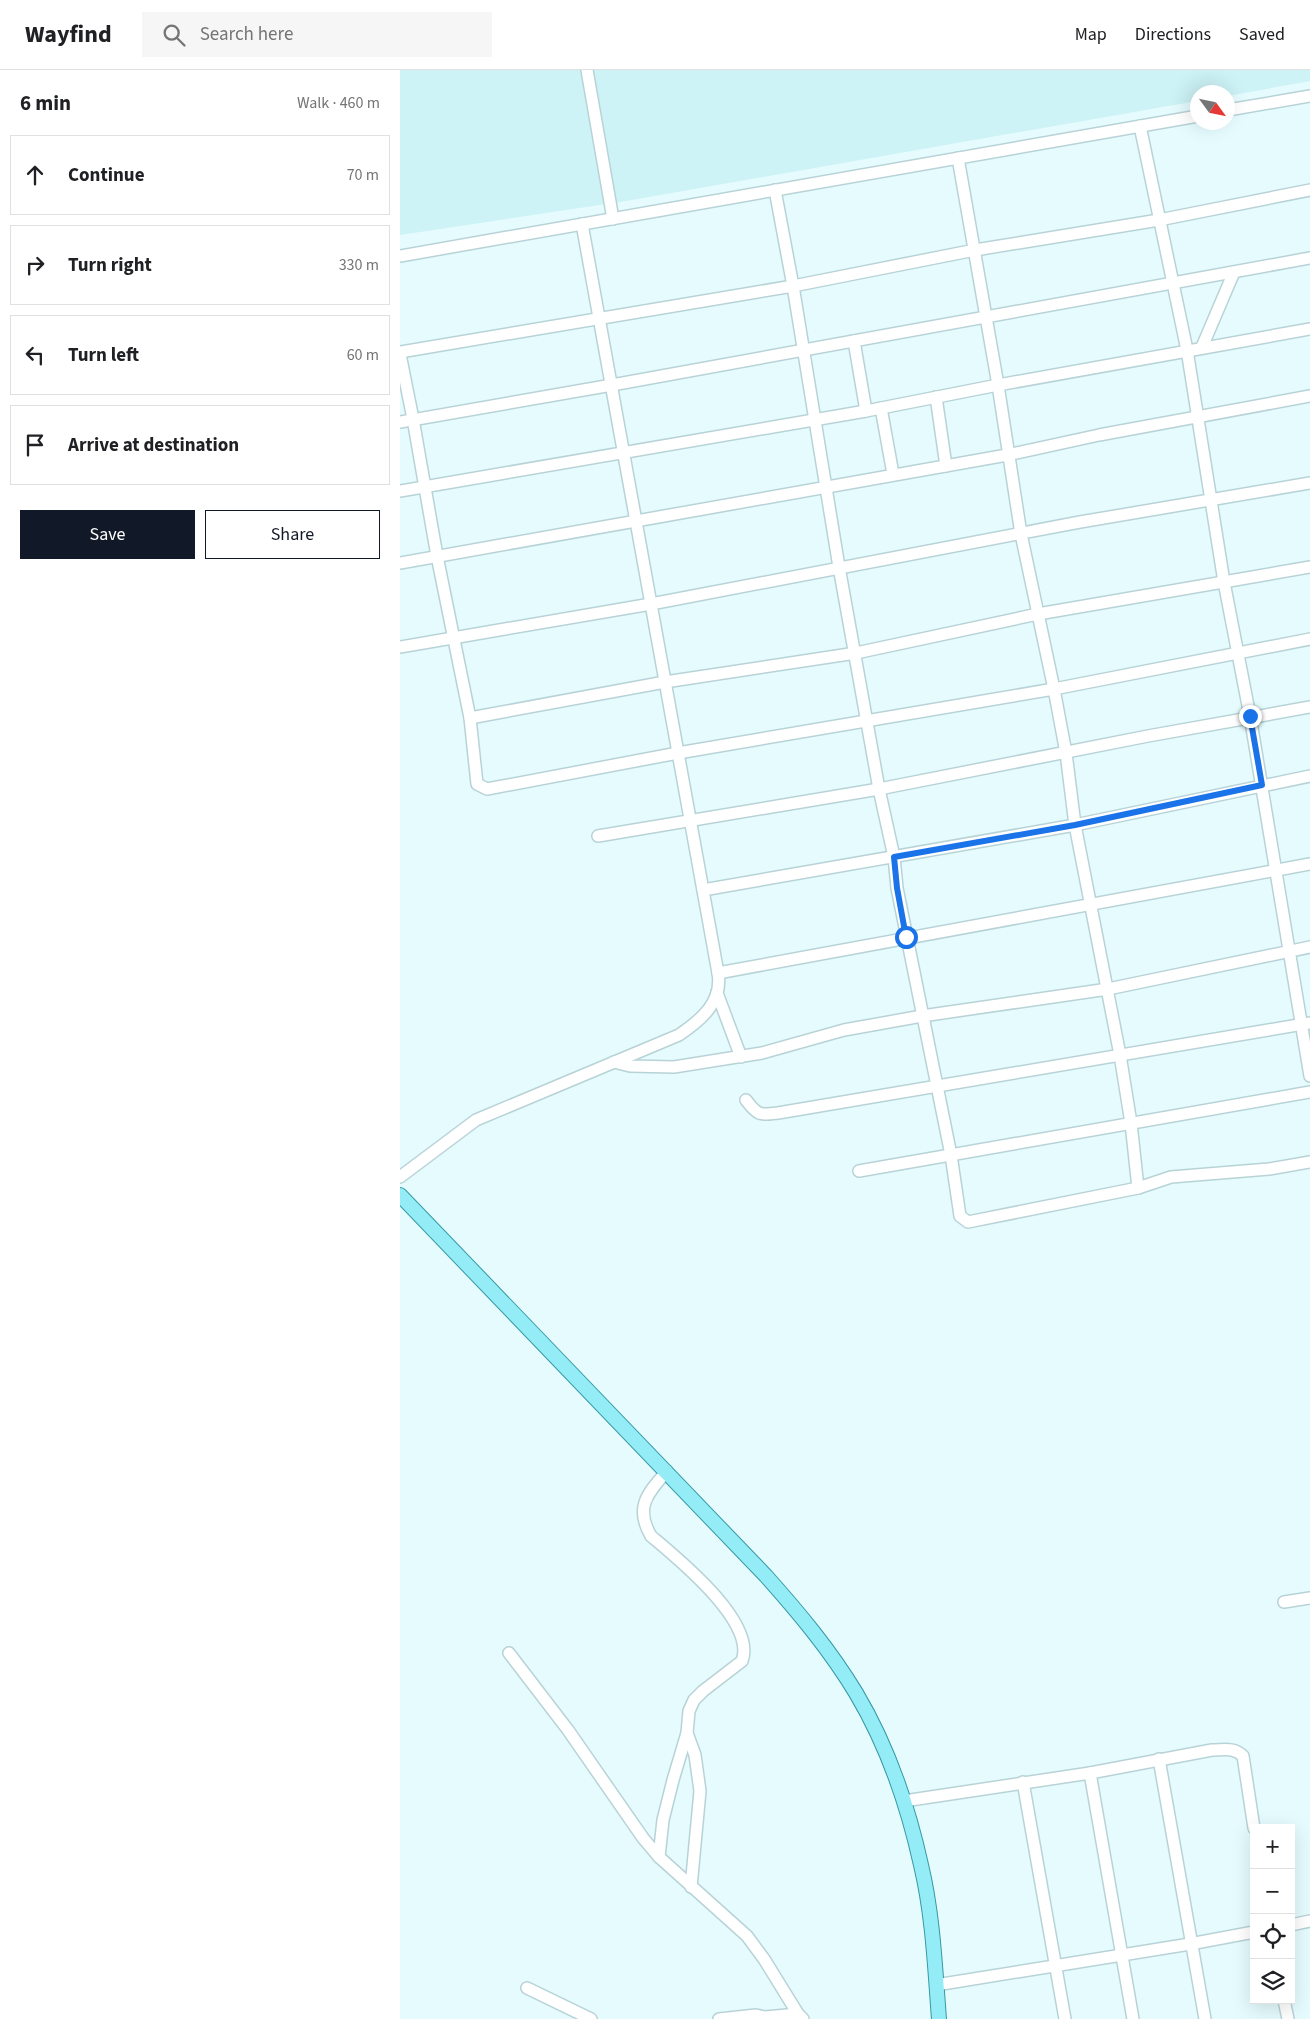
<!DOCTYPE html>
<meta charset="utf-8">
<style>
body{margin:0;font-family:"Source Sans 3",sans-serif;background:#f6f6f6;color:#202124}
.controls{position:absolute;right:15px;bottom:15px;display:grid;overflow:hidden;border-radius:0px;box-shadow:0 5px 20px #0002}
.controls button{width:45px;height:45px;display:grid;place-items:center;padding:0;border:0;border-bottom:1px solid #e0e0e0;background:#fff;color:#202124;font:25px sans-serif}
.compass{position:absolute;left:790px;top:15px;width:45px;height:45px;border-radius:50%;background:#fff;box-shadow:0 5px 20px #0002;rotate:123deg}
.stop{position:absolute;width:15px;height:15px;margin:-11px;border:4px solid #1a73e8;border-radius:50%;background:#fff}
.stop.end{background:#1a73e8;border-color:#fff;box-shadow:0 1px 5px #0008}
.list{margin:0;padding:0;list-style:none}
h2{display:flex;justify-content:space-between;align-items:center;height:65px;margin:0;padding:0 20px;font-size:21px}
h2 small{font-size:16px;font-weight:400;color:#757577}
.list li{display:grid;grid-template-columns:32px 1fr auto;gap:15px;align-items:center;box-sizing:border-box;height:80px;margin:0 10px 10px;padding:0 10px;border:1px solid #e0e0e0;border-radius:0px}
.list b{display:block;font-size:19px;white-space:nowrap}
.list em{font-size:16px;font-style:normal;color:#757577}
.actions{display:flex;gap:10px;padding:15px 20px}
.actions a{flex:1;padding:11px 0;border:1px solid #111827;border-radius:0px;text-align:center;font-size:18px;color:#111827}
.actions .main{background:#111827;color:#fff}
.icon{flex:none;width:28px;height:28px;fill:none;stroke:currentColor;stroke-width:2;stroke-linecap:round;stroke-linejoin:round}
.map{position:relative;flex:none;width:910px;height:1949px;overflow:hidden}
header{display:flex;align-items:center;gap:30px;box-sizing:border-box;height:70px;padding:0 25px;background:#fff;border-bottom:1px solid #e0e0e0}
header strong{font-size:24px}
nav{display:flex;gap:28px;margin-inline-start:auto;font-size:18px}
.search{width:350px;height:45px;background:#f6f6f6;display:flex;align-items:center;gap:12px;box-sizing:border-box;padding:0 18px;border-radius:0px;color:#757577;font-size:19px}
main{display:flex}
aside{flex:1;background:#fff}
.map>svg:first-child{display:block}
.built{fill:#cdf3f7}
.lines{fill:none;stroke-linecap:round;stroke-linejoin:round}
.minor-casing{stroke:#b8d3d7;stroke-width:14}
.major-casing{stroke:#3699a4;stroke-width:16}
.minor{stroke:#fff;stroke-width:11}
.major{stroke:#94ecf6;stroke-width:14}
.route{stroke:#1a73e8;stroke-width:6}
</style>
<header>
<strong>Wayfind</strong>
<div class="search"><svg class="icon" aria-label="search" viewBox="0 0 24 24"><circle cx="10" cy="10" r="6"/><path d="M15 15l6 6"/></svg>Search here</div>
<nav><a>Map</a><a>Directions</a><a>Saved</a></nav>
</header>
<main>
<aside>
<h2>6 min<small>Walk · 460 m</small></h2>
<ul class="list">
<li><svg class="icon" aria-label="ahead" viewBox="0 0 24 24"><path d="M12 20V5M6 11l6-6 6 6"/></svg><div><b>Continue</b></div><em>70 m</em></li>
<li><svg class="icon" aria-label="right" viewBox="0 0 24 24"><path d="M7 20v-9h11M14 6l5 5-5 5"/></svg><div><b>Turn right</b></div><em>330 m</em></li>
<li><svg class="icon" aria-label="left" viewBox="0 0 24 24"><path d="M17 20v-9H6M10 6l-5 5 5 5"/></svg><div><b>Turn left</b></div><em>60 m</em></li>
<li><svg class="icon" aria-label="arrive" viewBox="0 0 24 24"><path d="M6 21V4h12l-3 4 3 4H6"/></svg><div><b>Arrive at destination</b></div></li>
</ul>
<div class="actions"><a class="main">Save</a><a>Share</a></div>
</aside>
<div class="map">
<svg width="910" height="1949" viewBox="0 0 910 1949">
<rect width="100%" height="100%" fill="#e5fbfd"/>
<!-- built -->
<polygon class="built" points="0,0 910,0 910,11 828,26 828,22 798,22 797,31 226,131 0,165"/>
<g class="lines">
<!-- minor casing -->
<g class="minor-casing">
<g id="minor">
<polyline points="187,0 213,149"/>
<polyline points="828,40 910,26"/>
<polyline points="740,56 787,280 824,512 850,646 910,1006"/>
<polyline points="558,88 598,315 621,464 654,619 666,683 675,755 720,985 731,1053 738,1118"/>
<polyline points="375,120 393,216 439,497 479,719 494,787 497,818 551,1085 560,1146 568,1152 738,1118 771,1107 869,1099 910,1092"/>
<polyline points="0,186 798,46"/>
<polyline points="454,271 466,341"/>
<polyline points="802,277 834,202"/>
<polyline points="0,282 393,216 575,180 759,150 910,120"/>
<polyline points="0,284 13,349 37,486 70,648 77,714 87,719 278,683 654,619 910,569"/>
<polyline points="536,327 546,396"/>
<polyline points="481,338 493,404"/>
<polyline points="0,352 212,315 910,188"/>
<polyline points="0,421 466,341 598,315 910,259"/>
<polyline points="0,493 607,385 699,365 910,326"/>
<polyline points="0,577 251,534 680,452 910,413"/>
<polyline points="70,648 265,612 456,583 638,544 910,497"/>
<polyline points="198,766 479,719 748,666 910,637"/>
<polyline points="303,820 675,755 910,706"/>
<polyline points="318,903 910,794"/>
<polyline points="317,923 341,987"/>
<polyline points="214,992 230,996 274,997 362,983 444,960 522,946 708,919 910,877"/>
<path d="M346,1030C358,1046 360,1045 378,1043L910,953"/>
<polyline points="459,1101 910,1022"/>
<path d="M0,1107L76,1050L279,965C301,950 323,932 318,903L182,154"/>
<path d="M267,1401C248,1423 234,1437 251,1466C277,1488 357,1552 342,1591L303,1621L294,1630L289,1641L287,1663L295,1685L300,1721L291,1817"/>
<polyline points="884,1532 910,1528"/>
<polyline points="109,1583 168,1660 243,1768 259,1787 347,1866 364,1889 398,1944 403,1949"/>
<polyline points="759,1689 805,1949"/>
<polyline points="690,1703 733,1949"/>
<polyline points="623,1712 665,1949"/>
<path d="M504,1731L690,1703L812,1680C824,1680 834,1677 843,1686L854,1758"/>
<polyline points="259,1787 263,1750 273,1710 287,1663"/>
<polyline points="891,1855 910,1851"/>
<polyline points="536,1915 790,1874 854,1862"/>
<polyline points="127,1918 191,1949"/>
<polyline points="884,1930 888,1949"/>
<polyline points="319,1949 356,1945 365,1947 398,1944"/>
</g>
</g>
<!-- major casing -->
<g class="major-casing">
<path id="major" d="M0,1125L366,1506C399,1543 430,1580 456,1623C487,1675 508,1736 521,1795C533,1845 535,1898 539,1949"/>
</g>
<!-- minor -->
<use href="#minor" class="minor"/>
<!-- major -->
<use href="#major" class="major"/>
</g>
<g class="lines">
<!-- route -->
<polyline class="route" points="506,867 497,818 494,787 675,755 862,715 850,646"/>
</g>
</svg>
<div class="controls">
<button>+</button>
<button>−</button>
<button><svg class="icon" aria-label="locate" viewBox="0 0 24 24"><circle cx="12" cy="12" r="6"/><path d="M12 2v4M12 18v4M2 12h4M18 12h4"/></svg></button>
<button><svg class="icon" aria-label="layers" viewBox="0 0 24 24"><path d="M12 4l9 5-9 5-9-5zM3 14l9 5 9-5"/></svg></button>
</div>
<svg class="compass" viewBox="-18 -18 36 36"><path d="M0-13l5 13h-10z" fill="#e53935"/><path d="M0 13l5-13h-10z" fill="#757577"/></svg>
<div class="stop" style="left:506px;top:867px"></div>
<div class="stop end" style="left:850px;top:646px"></div>
</div>
</main>
